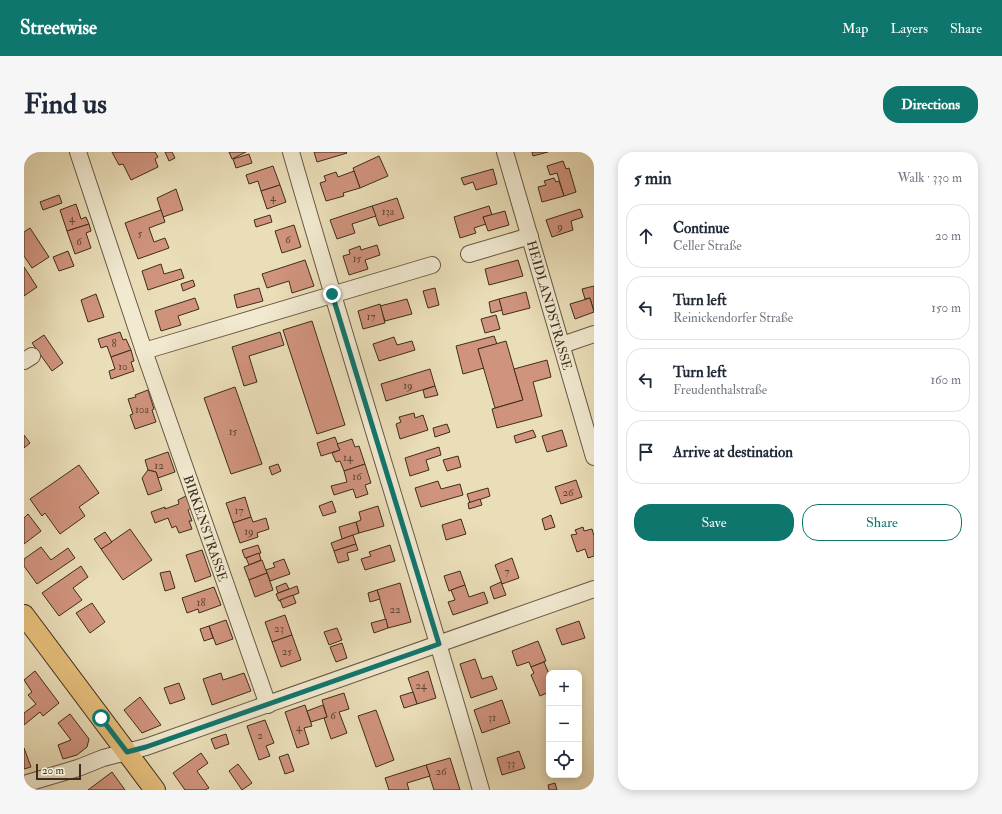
<!DOCTYPE html>
<meta charset="utf-8">
<style>
body{margin:0;font-family:"IM FELL Double Pica",serif;background:#f6f6f7;color:#1f2937}
.controls{position:absolute;right:12px;bottom:12px;display:grid;overflow:hidden;border-radius:8px;box-shadow:0 2px 10px #0003}
.controls button{width:36px;height:36px;display:grid;place-items:center;padding:0;border:0;border-bottom:1px solid #e0e1e3;background:#fff;color:#1f2937;font:20px sans-serif}
.scale{position:absolute;left:12px;bottom:10px;width:45px;box-sizing:border-box;padding-left:4px;border:2px solid #3e2d1e;border-top:0;font-size:11px;line-height:14px;white-space:nowrap;color:#3e2d1e;-webkit-text-stroke:3px #f1ead1;paint-order:stroke}
.stop{position:absolute;width:12px;height:12px;margin:-9px;border:3px solid #0f766e;border-radius:50%;background:#fff}
.stop.end{background:#0f766e;border-color:#fff;box-shadow:0 1px 4px #0008}
.list{margin:0;padding:0;list-style:none}
h2{display:flex;justify-content:space-between;align-items:center;height:52px;margin:0;padding:0 16px;font-size:17px}
h2 small{font-size:13px;font-weight:400;color:#747a83}
.list li{display:grid;grid-template-columns:26px 1fr auto;gap:12px;align-items:center;box-sizing:border-box;height:64px;margin:0 8px 8px;padding:0 8px;border:1px solid #e0e1e3;border-radius:16px}
.list b{display:block;font-size:15px;white-space:nowrap}
.list p{margin:0;font-size:13px;white-space:nowrap;color:#747a83}
.list em{font-size:13px;font-style:normal;color:#747a83}
.actions{display:flex;gap:8px;padding:12px 16px}
.actions a{flex:1;padding:9px 0;border:1px solid #0f766e;border-radius:16px;text-align:center;font-size:14px;color:#0f766e}
.actions .main{background:#0f766e;color:#fff}
.icon{flex:none;width:22px;height:22px;fill:none;stroke:currentColor;stroke-width:2;stroke-linecap:round;stroke-linejoin:round}
.map{position:relative;flex:none;width:570px;height:638px;overflow:hidden;border-radius:16px}
header{display:flex;align-items:center;gap:24px;box-sizing:border-box;height:56px;padding:0 20px;background:#0f766e;color:#fff}
header strong{font-size:19px}
nav{display:flex;gap:22px;margin-inline-start:auto;font-size:14px}
.intro{display:flex;align-items:center;justify-content:space-between;box-sizing:border-box;height:96px;padding:0 24px}
h1{margin:0;font-size:28px}
.button{padding:10px 18px;border-radius:16px;background:#0f766e;color:#fff;font-size:14px;font-weight:700}
main{display:flex;gap:24px;padding:0 24px}
aside{flex:1;background:#fff;border-radius:16px;box-shadow:0 2px 10px #0003}
.map>svg:first-child{display:block}
.building{fill:#d0937d;stroke:#3e2d1e}
.lines{fill:none;stroke-linecap:round;stroke-linejoin:round}
.minor-casing{stroke:#695944;stroke-width:18}
.major-casing{stroke:#3e2d1e;stroke-width:22}
.minor{stroke:#f1ead1;stroke-width:16}
.major{stroke:#e5bf7c;stroke-width:20}
.route{stroke:#0f766e;stroke-width:5}
.labels{text-anchor:middle;stroke-width:3;stroke-linejoin:round;paint-order:stroke}
.number-label{font-size:11px;fill:#624636}
.street-label{font-size:13px;fill:#3e2d1e;stroke:#f1ead1}
</style>
<header>
<strong>Streetwise</strong>
<nav><a>Map</a><a>Layers</a><a>Share</a></nav>
</header>
<div class="intro"><h1>Find us</h1><a class="button">Directions</a></div>
<main>
<div class="map">
<svg width="570" height="638" viewBox="0 0 570 638">
<rect width="100%" height="100%" fill="#eadeb8"/>
<filter id="stains"><feTurbulence type="fractalNoise" baseFrequency=".005" numOctaves="4"/><feColorMatrix values="0 0 0 0 .2 0 0 0 0 .09 0 0 0 0 .02 0 0 0 .5 -.17"/></filter>
<radialGradient id="worn" r=".72"><stop offset=".6" stop-color="#630" stop-opacity="0"/><stop offset="1" stop-color="#630" stop-opacity=".3"/></radialGradient>
<!-- building -->
<g class="building">
<polygon points="88,0 131,0 134,5 131,7 134,15 107,28 99,12 95,13"/>
<polygon points="141,0 148,0 151,6 145,9"/>
<polygon points="205,0 222,0 208,7"/>
<polygon points="290,0 322,0 323,1 293,10"/>
<polygon points="508,0 524,0 509,4"/>
<polygon points="225,2 228,11 212,16 209,7"/>
<polygon points="355,4 364,24 336,36 329,16"/>
<polygon points="539,9 542,17 545,16 552,40 540,44 533,21 526,23 523,14"/>
<polygon points="249,14 256,33 237,39 234,29 225,32 222,23"/>
<polygon points="469,17 473,32 452,38 449,30 440,33 437,26"/>
<polygon points="330,19 336,36 319,41 320,44 302,49 296,31 302,29 300,24 312,20 314,25"/>
<polygon points="530,26 532,30 535,29 540,44 518,50 514,35 522,33 520,29"/>
<polygon points="256,33 262,50 243,57 237,39"/>
<polygon points="152,37 159,58 139,65 133,46"/>
<polygon points="35,43 38,51 19,58 16,50"/>
<polygon points="373,46 380,66 355,74 348,54"/>
<polygon points="52,52 57,67 62,65 65,72 43,79 36,58"/>
<polygon points="348,54 352,64 328,72 331,81 313,87 306,68"/>
<polygon points="465,54 468,63 459,65 462,72 450,76 452,81 436,86 430,65"/>
<polygon points="556,57 559,65 547,69 549,78 528,85 522,68"/>
<polygon points="137,58 141,70 125,76 130,90 141,86 145,96 114,107 101,71"/>
<polygon points="481,59 485,73 464,79 459,65"/>
<polygon points="246,63 248,70 232,75 230,68"/>
<polygon points="65,72 67,79 62,81 67,96 51,102 43,79"/>
<polygon points="270,73 277,95 258,101 251,79"/>
<polygon points="6,76 25,105 8,116 0,104 0,80"/>
<polygon points="353,93 356,103 341,108 344,117 325,123 319,104 326,102 325,98 336,94 337,98"/>
<polygon points="44,99 50,114 35,119 29,105"/>
<polygon points="281,108 290,134 268,141 265,129 243,136 238,122"/>
<polygon points="494,108 499,124 465,133 461,117"/>
<polygon points="137,112 140,122 157,117 160,126 124,138 118,119"/>
<polygon points="0,115 13,135 0,144"/>
<polygon points="169,128 171,134 159,139 157,132"/>
<polygon points="570,134 570,160 566,146 561,147 558,137"/>
<polygon points="235,136 239,149 213,156 210,143"/>
<polygon points="411,136 415,153 404,156 399,139"/>
<polygon points="502,140 506,156 479,163 475,147"/>
<polygon points="72,142 80,165 64,170 57,148"/>
<polygon points="171,146 175,157 154,164 157,173 137,179 131,159"/>
<polygon points="566,146 570,160 551,167 546,152"/>
<polygon points="383,147 388,162 361,169 356,154"/>
<polygon points="475,147 478,158 467,161 465,150"/>
<polygon points="356,152 361,171 339,177 334,159"/>
<polygon points="472,163 476,177 461,181 457,167"/>
<polygon points="288,169 321,273 293,282 259,178"/>
<polygon points="96,180 99,188 102,187 107,198 87,205 83,194 77,196 74,187"/>
<polygon points="256,180 260,193 225,204 233,230 220,234 208,195"/>
<polygon points="20,183 39,211 28,219 8,191"/>
<polygon points="470,184 473,192 454,197 460,216 439,222 432,194"/>
<polygon points="370,185 373,193 388,189 391,198 355,209 349,192"/>
<polygon points="482,189 499,248 471,256 454,197"/>
<polygon points="107,198 110,209 107,210 110,219 87,227 85,219 91,217 87,205"/>
<polygon points="523,208 527,225 509,230 518,264 473,276 468,257 499,248 490,217"/>
<polygon points="406,217 411,234 362,249 357,232"/>
<polygon points="411,234 414,243 401,246 399,238"/>
<polygon points="211,235 238,312 207,322 180,246"/>
<polygon points="124,238 130,257 128,258 132,270 111,277 106,263 109,262 104,247 112,245 111,243"/>
<polygon points="390,261 391,266 399,263 404,278 376,287 372,272 377,270 375,265"/>
<polygon points="423,272 426,280 411,285 409,276"/>
<polygon points="509,278 512,285 492,291 490,284"/>
<polygon points="538,278 543,294 523,300 518,284"/>
<polygon points="0,283 6,291 0,296"/>
<polygon points="311,285 316,298 297,304 293,291"/>
<polygon points="328,287 331,295 335,294 341,312 320,319 316,309 312,310 308,301 316,298 313,292"/>
<polygon points="415,295 417,303 402,308 405,318 386,324 381,306"/>
<polygon points="144,300 151,320 134,326 132,320 124,318 121,308"/>
<polygon points="434,304 437,315 423,319 419,308"/>
<polygon points="254,312 257,319 248,323 245,315"/>
<polygon points="341,312 347,331 341,333 344,342 332,346 329,337 310,343 307,334 323,330 320,319"/>
<polygon points="55,313 75,341 55,355 61,364 36,382 21,361 18,364 6,347"/>
<polygon points="124,318 132,320 138,338 124,343 118,326"/>
<polygon points="552,328 558,345 537,352 531,335"/>
<polygon points="414,329 417,337 436,332 439,343 397,355 391,336"/>
<polygon points="464,336 466,344 446,351 443,342"/>
<polygon points="162,344 167,356 164,358 168,369 165,369 168,377 155,381 152,374 148,376 144,366 131,371 127,360 141,355 141,357 155,352 154,348"/>
<polygon points="221,345 227,365 209,371 202,351"/>
<polygon points="456,347 458,353 445,357 444,351"/>
<polygon points="308,349 312,360 299,364 295,354"/>
<polygon points="354,354 360,374 335,381 332,370 337,368 335,360"/>
<polygon points="4,362 17,379 0,392 0,366"/>
<polygon points="527,363 531,375 521,378 518,367"/>
<polygon points="227,365 229,370 242,366 245,377 233,381 234,385 216,391 209,371"/>
<polygon points="437,367 442,382 422,388 418,373"/>
<polygon points="332,370 335,381 318,387 315,375"/>
<polygon points="559,375 560,379 568,377 570,384 570,404 564,406 561,397 553,400 547,383 553,382 551,378"/>
<polygon points="106,377 128,408 99,428 77,397"/>
<polygon points="81,380 88,390 77,397 70,387"/>
<polygon points="329,383 332,392 310,399 307,391"/>
<polygon points="332,392 334,398 323,401 325,408 314,411 310,399"/>
<polygon points="234,393 237,401 221,406 218,398"/>
<polygon points="366,393 371,409 341,418 337,407 347,404 345,400"/>
<polygon points="17,395 27,408 44,396 51,406 13,432 0,414 0,407"/>
<polygon points="178,398 187,424 171,430 162,403"/>
<polygon points="235,401 237,408 225,413 222,406"/>
<polygon points="488,406 495,426 478,432 471,413"/>
<polygon points="260,407 266,422 246,429 242,418 251,415 249,411"/>
<polygon points="238,408 243,421 225,428 220,415"/>
<polygon points="57,414 64,425 49,436 58,448 35,464 18,441"/>
<polygon points="146,419 151,436 141,439 136,421"/>
<polygon points="436,419 441,433 425,439 420,424"/>
<polygon points="243,421 249,438 231,445 225,428"/>
<polygon points="477,430 482,443 470,447 466,435"/>
<polygon points="262,431 265,437 254,441 252,435"/>
<polygon points="376,431 387,470 364,476 353,438"/>
<polygon points="441,433 445,445 460,440 464,451 429,463 424,450 431,448 427,438"/>
<polygon points="273,434 275,441 255,449 252,442"/>
<polygon points="190,435 197,453 175,461 174,457 163,461 158,446"/>
<polygon points="353,438 356,447 346,450 344,441"/>
<polygon points="269,443 272,451 259,456 256,448"/>
<polygon points="68,451 81,470 66,481 52,461"/>
<polygon points="261,463 268,483 248,490 241,470"/>
<polygon points="362,467 364,476 350,481 347,471"/>
<polygon points="202,468 209,487 192,493 185,474"/>
<polygon points="555,469 561,486 538,493 532,477"/>
<polygon points="185,474 189,486 180,489 176,477"/>
<polygon points="313,476 318,488 305,493 300,480"/>
<polygon points="268,483 277,508 257,515 248,490"/>
<polygon points="514,489 522,509 507,515 505,510 493,514 488,499"/>
<polygon points="318,491 323,506 312,510 306,495"/>
<polygon points="451,507 458,527 468,524 473,537 447,546 436,512"/>
<polygon points="520,510 525,522 525,540 516,544 507,523 510,521 507,515"/>
<polygon points="11,519 35,551 19,564 16,560 0,573 0,561 12,552 4,543 8,540 0,528"/>
<polygon points="404,519 412,546 393,552 384,526"/>
<polygon points="197,521 199,528 220,521 227,539 188,553 179,527"/>
<polygon points="155,531 161,547 146,552 140,536"/>
<polygon points="389,540 393,552 380,556 376,544"/>
<polygon points="320,541 325,557 315,560 323,581 307,587 300,566 303,565 298,548"/>
<polygon points="116,545 137,573 118,581 100,558"/>
<polygon points="478,548 486,571 458,581 450,558"/>
<polygon points="281,553 288,574 280,576 285,592 273,596 261,560"/>
<polygon points="299,553 303,565 287,570 283,559"/>
<polygon points="352,558 370,608 352,615 334,564"/>
<polygon points="46,562 65,587 63,595 53,603 39,607 34,593 47,588 34,571"/>
<polygon points="241,568 250,591 242,594 246,604 235,608 223,574"/>
<polygon points="202,582 205,592 191,597 187,587"/>
<polygon points="0,596 7,615 0,617"/>
<polygon points="495,599 501,616 478,623 473,606"/>
<polygon points="177,601 184,611 173,619 185,636 181,638 161,638 149,621"/>
<polygon points="264,602 270,619 261,622 255,605"/>
<polygon points="426,606 436,638 410,638 402,613"/>
<polygon points="214,612 228,631 218,638 205,619"/>
<polygon points="402,613 406,624 383,631 385,638 365,638 361,626"/>
<polygon points="88,620 101,638 64,638"/>
<polygon points="531,631 533,638 525,638 524,633"/>
</g>
<g class="lines">
<!-- minor casing -->
<g class="minor-casing">
<g id="minor">
<polyline points="54,0 120,199 244,553"/>
<path d="M267,0C328,213 396,425 457,638"/>
<polyline points="481,0 570,305"/>
<polyline points="445,102 506,84"/>
<polyline points="538,193 570,182"/>
<polyline points="120,199 408,113"/>
<polyline points="0,209 8,204"/>
<polyline points="0,632 54,616 79,606 122,595 570,437"/>
</g>
</g>
<!-- major casing -->
<g class="major-casing">
<polyline id="major" points="0,463 131,638"/>
</g>
<!-- minor -->
<use href="#minor" class="minor"/>
<!-- major -->
<use href="#major" class="major"/>
</g>
<g class="lines">
<!-- route -->
<polyline class="route" points="77,566 103,600 122,595 415,492 308,142"/>
</g>
<g class="labels">
<!-- number labels -->
<g class="number-label">
<text x="249" y="49">4</text>
<text x="364" y="63">13a</text>
<text x="48" y="70">4</text>
<text x="536" y="78">9</text>
<text x="116" y="85">5</text>
<text x="264" y="91">6</text>
<text x="55" y="93">6</text>
<text x="333" y="110">15</text>
<text x="347" y="168">17</text>
<text x="90" y="195">8</text>
<text x="99" y="218">10</text>
<text x="384" y="237">19</text>
<text x="118" y="261">10a</text>
<text x="209" y="283">15</text>
<text x="324" y="309">14</text>
<text x="135" y="317">12</text>
<text x="333" y="328">16</text>
<text x="544" y="344">26</text>
<text x="215" y="362">17</text>
<text x="225" y="383">19</text>
<text x="483" y="423">7</text>
<text x="177" y="454">18</text>
<text x="371" y="461">22</text>
<text x="255" y="480">23</text>
<text x="263" y="503">25</text>
<text x="397" y="537">24</text>
<text x="309" y="567">6</text>
<text x="468" y="569">31</text>
<text x="275" y="579">4</text>
<text x="236" y="587">2</text>
<text x="487" y="615">33</text>
<text x="417" y="623">26</text>
</g>
<!-- street labels -->
<g class="street-label">
<text transform="translate(526 153) rotate(74)" y="5">HEIDLANDSTRASSE</text>
<text transform="translate(182 376) rotate(71)" y="5">BIRKENSTRASSE</text>
</g>
</g>
<rect width="100%" height="100%" filter="url(#stains)"/>
<rect width="100%" height="100%" fill="url(#worn)"/>
</svg>
<div class="controls">
<button>+</button>
<button>−</button>
<button><svg class="icon" aria-label="locate" viewBox="0 0 24 24"><circle cx="12" cy="12" r="6"/><path d="M12 2v4M12 18v4M2 12h4M18 12h4"/></svg></button>
</div>
<div class="scale">20 m</div>
<div class="stop" style="left:77px;top:566px"></div>
<div class="stop end" style="left:308px;top:142px"></div>
</div>
<aside>
<h2>5 min<small>Walk · 330 m</small></h2>
<ul class="list">
<li><svg class="icon" aria-label="ahead" viewBox="0 0 24 24"><path d="M12 20V5M6 11l6-6 6 6"/></svg><div><b>Continue</b><p>Celler Straße</p></div><em>20 m</em></li>
<li><svg class="icon" aria-label="left" viewBox="0 0 24 24"><path d="M17 20v-9H6M10 6l-5 5 5 5"/></svg><div><b>Turn left</b><p>Reinickendorfer Straße</p></div><em>150 m</em></li>
<li><svg class="icon" aria-label="left" viewBox="0 0 24 24"><path d="M17 20v-9H6M10 6l-5 5 5 5"/></svg><div><b>Turn left</b><p>Freudenthalstraße</p></div><em>160 m</em></li>
<li><svg class="icon" aria-label="arrive" viewBox="0 0 24 24"><path d="M6 21V4h12l-3 4 3 4H6"/></svg><div><b>Arrive at destination</b></div></li>
</ul>
<div class="actions"><a class="main">Save</a><a>Share</a></div>
</aside>
</main>
